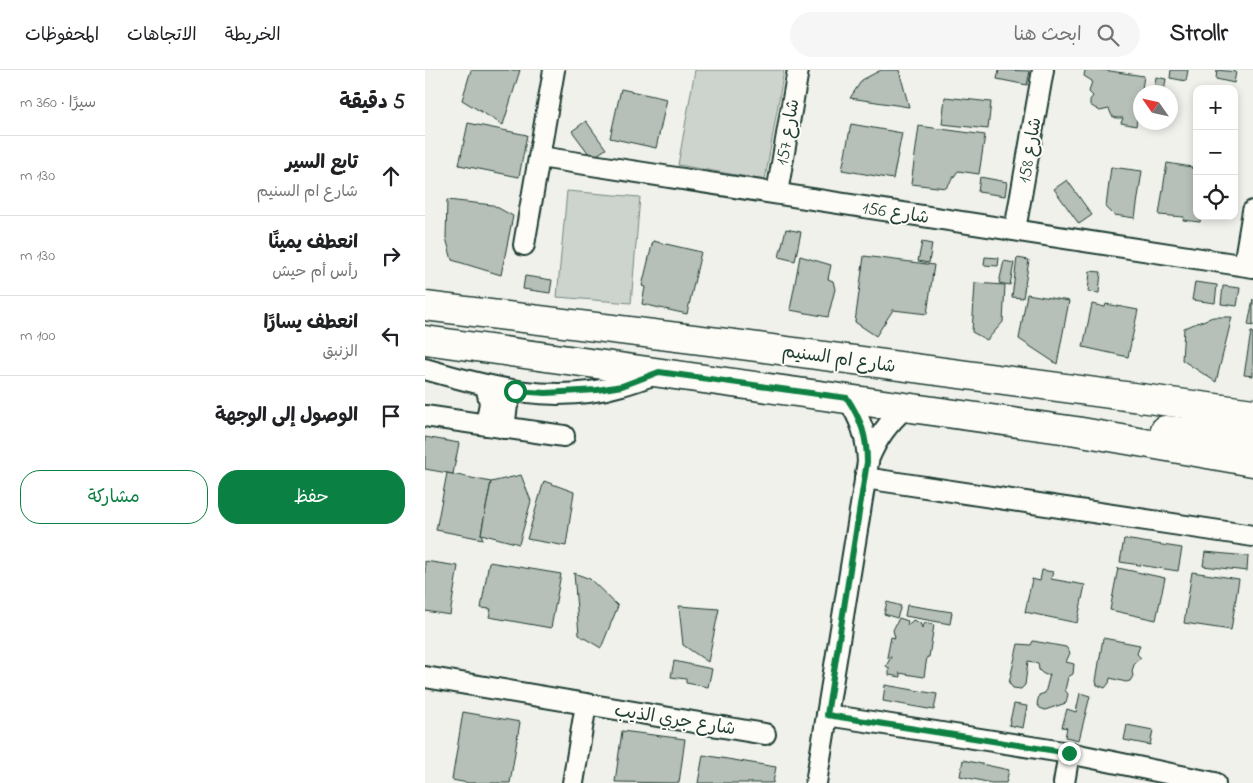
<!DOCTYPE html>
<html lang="ar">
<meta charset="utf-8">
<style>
body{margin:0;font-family:"Indie Flower","Playpen Sans Arabic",sans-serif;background:#f6f6f6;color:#202124;direction:rtl}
.controls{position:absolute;right:15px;top:15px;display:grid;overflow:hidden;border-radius:10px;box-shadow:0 2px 8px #0003}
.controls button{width:45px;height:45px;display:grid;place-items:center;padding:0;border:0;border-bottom:1px solid #e0e0e0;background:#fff;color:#202124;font:25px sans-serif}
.compass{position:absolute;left:708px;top:15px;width:45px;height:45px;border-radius:50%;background:#fff;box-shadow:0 2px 8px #0003;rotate:304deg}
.stop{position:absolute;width:15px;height:15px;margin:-11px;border:4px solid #0b8043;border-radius:50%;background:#fff}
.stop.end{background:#0b8043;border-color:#fff;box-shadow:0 1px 5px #0008}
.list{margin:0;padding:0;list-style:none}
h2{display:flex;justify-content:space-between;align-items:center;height:65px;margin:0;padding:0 20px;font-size:21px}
h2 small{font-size:16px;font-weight:400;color:#757577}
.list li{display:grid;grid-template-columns:32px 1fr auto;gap:15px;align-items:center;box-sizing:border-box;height:80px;padding:0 20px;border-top:1px solid #e0e0e0}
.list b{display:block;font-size:19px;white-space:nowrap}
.list p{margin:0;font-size:16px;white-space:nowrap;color:#757577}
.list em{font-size:16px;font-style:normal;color:#757577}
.actions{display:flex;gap:10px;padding:15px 20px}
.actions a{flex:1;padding:11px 0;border:1px solid #0b8043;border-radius:20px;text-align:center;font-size:18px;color:#0b8043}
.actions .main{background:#0b8043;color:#fff}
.icon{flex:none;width:28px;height:28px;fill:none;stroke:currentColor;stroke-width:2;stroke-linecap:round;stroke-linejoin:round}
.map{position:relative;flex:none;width:828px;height:713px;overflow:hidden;direction:ltr}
header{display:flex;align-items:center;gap:30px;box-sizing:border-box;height:70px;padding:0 25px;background:#fff;border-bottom:1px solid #e0e0e0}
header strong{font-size:24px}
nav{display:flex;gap:28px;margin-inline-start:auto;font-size:18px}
.search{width:350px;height:45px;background:#f6f6f6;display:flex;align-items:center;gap:12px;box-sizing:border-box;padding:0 18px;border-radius:28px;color:#757577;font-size:19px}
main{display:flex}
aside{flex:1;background:#fff}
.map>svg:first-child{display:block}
.green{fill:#cdd3cd;stroke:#768880}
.building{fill:#b6bfb8;stroke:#1f3d34}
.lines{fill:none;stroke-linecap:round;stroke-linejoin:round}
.minor-casing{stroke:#1f3d34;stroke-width:24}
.secondary-casing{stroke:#1f3d34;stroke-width:31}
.minor{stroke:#fdfcf7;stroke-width:20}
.secondary{stroke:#fdfcf7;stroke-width:28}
.route{stroke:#0b8043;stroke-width:6}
.labels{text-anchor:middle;stroke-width:4;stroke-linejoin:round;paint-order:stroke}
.street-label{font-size:18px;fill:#1f3d34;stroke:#fdfcf7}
</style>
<header>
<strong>Strollr</strong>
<div class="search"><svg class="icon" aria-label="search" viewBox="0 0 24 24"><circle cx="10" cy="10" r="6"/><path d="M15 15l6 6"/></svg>ابحث هنا</div>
<nav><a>الخريطة</a><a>الاتجاهات</a><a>المحفوظات</a></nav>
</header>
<main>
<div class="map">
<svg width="828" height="713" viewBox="0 0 828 713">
<rect width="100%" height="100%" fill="#f0f1eb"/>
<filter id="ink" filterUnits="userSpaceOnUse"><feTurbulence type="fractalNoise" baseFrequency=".02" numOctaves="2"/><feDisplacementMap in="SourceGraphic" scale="10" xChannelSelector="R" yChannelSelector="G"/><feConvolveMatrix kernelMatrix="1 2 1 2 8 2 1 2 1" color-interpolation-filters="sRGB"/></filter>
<g filter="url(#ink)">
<!-- green -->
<g class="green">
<polygon points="270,0 359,0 340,110 253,95"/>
<polygon points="142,121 215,127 206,233 132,227"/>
</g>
<!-- building -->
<g class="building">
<polygon points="46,0 95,0 78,55 37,30"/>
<polygon points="456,0 474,0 484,37 425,28 437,10"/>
<polygon points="574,0 605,1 602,15 572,9"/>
<polygon points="660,0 678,0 719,6 711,56 696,53 698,48 691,48 687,46 684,39 675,41 665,35 665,30 668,26 664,22 667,11 659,6"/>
<polygon points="746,0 763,0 761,11 745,8"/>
<polygon points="792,0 811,2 809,13 791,9"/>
<polygon points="731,7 741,9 739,22 729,22"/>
<polygon points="196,19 242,29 231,78 185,68"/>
<polygon points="520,27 566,32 563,59 517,54"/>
<polygon points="161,51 181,79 167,88 147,61"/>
<polygon points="43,53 102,65 94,107 34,95"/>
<polygon points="426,54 477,63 468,109 417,100"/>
<polygon points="494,56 560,65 554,104 533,101 521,118 486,114"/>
<polygon points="742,93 767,97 766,98 772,100 772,146 776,146 775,152 758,150 759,147 734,145"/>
<polygon points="686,97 717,101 710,148 689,145 681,137"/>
<polygon points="555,107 582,112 580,126 553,122"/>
<polygon points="642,110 667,145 654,154 629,119"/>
<polygon points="22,130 68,135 88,146 76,205 27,190 21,168"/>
<polygon points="361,159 376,162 370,191 354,187"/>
<polygon points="228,171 276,182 262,244 217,234 220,217 217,216"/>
<polygon points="497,172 507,174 504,193 493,191"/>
<polygon points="375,186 406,195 403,209 408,211 410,219 403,247 365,240"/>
<polygon points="439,186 509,195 502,244 468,240 451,266 430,252"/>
<polygon points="560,187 574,188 573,196 559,195"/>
<polygon points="592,188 604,190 598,228 587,227"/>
<polygon points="579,191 589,193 585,215 574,213"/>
<polygon points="665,201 676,202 674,223 663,222"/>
<polygon points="100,206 127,210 125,223 98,219"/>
<polygon points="770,212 792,215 790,233 767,230"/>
<polygon points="550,213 580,215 578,252 562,270 547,262"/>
<polygon points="798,216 815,218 812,236 796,234"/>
<polygon points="602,224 644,231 632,294 594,269"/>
<polygon points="828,229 828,256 823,255"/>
<polygon points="667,234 680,237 681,234 713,240 703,287 658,277"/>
<polygon points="788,247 807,247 791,312 757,290 759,258"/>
<polygon points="826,262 828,262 828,306 819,305"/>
<polygon points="0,367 34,373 28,404 0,399"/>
<polygon points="22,403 66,412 56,464 58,469 11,460"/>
<polygon points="96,405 106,431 94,474 56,464 66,412"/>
<polygon points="119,411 149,422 141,476 102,469"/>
<polygon points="699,469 757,478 753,501 695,492"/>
<polygon points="780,482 823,486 822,501 778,496"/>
<polygon points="0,491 33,496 25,545 0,541"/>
<polygon points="64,492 136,504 126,558 64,547 66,539 56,538"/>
<polygon points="693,498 740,508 731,550 685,540"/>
<polygon points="617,500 628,502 626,509 660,515 652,553 600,542 607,509 615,511"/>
<polygon points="767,502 814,509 806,560 759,553"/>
<polygon points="149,503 165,509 193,536 176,578 154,565"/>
<polygon points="462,532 476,536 472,548 459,544"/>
<polygon points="482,535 527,542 525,554 480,546"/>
<polygon points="254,536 294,539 283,592 258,575"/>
<polygon points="474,548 483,551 482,556 488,550 495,553 497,558 500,553 509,555 504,587 502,587 499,607 474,603 476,607 464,605 464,598 461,596 466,587 462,587 466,567 470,568 468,560"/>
<polygon points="678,568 715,575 712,584 716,588 710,592 707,601 708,606 705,611 701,612 685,608 684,613 680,618 672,615 671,611"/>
<polygon points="608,571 641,577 645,583 641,592 649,594 648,604 643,607 640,620 643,624 641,633 620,640 615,638 612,634 614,625 620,623 625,604 621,605 617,603 614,600 613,593 603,591 600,615 596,619 588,618 584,613 593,574 606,575"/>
<polygon points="249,591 287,599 283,617 261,613 261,609 246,607"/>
<polygon points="460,615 512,624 509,640 458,631"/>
<polygon points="655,623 665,626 654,670 640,667 642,658 637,657 642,639 651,642"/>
<polygon points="589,634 602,636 598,658 584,655"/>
<polygon points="38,642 95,652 85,713 43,713 27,710"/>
<polygon points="702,655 728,660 725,675 699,670"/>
<polygon points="197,661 260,669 254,713 190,712"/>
<polygon points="278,685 351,697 348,713 273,713"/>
<polygon points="538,690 584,700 581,713 566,713 535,706"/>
</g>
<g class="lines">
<!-- minor casing -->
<g class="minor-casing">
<g id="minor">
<polyline points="115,87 828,197"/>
<polyline points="352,123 373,0"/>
<polyline points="590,160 618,0"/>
<polyline points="99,175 129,0"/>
<polyline points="819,195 828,141"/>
<path d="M0,299C65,318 130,335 197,315C208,312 219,308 230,304"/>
<polyline points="61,316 65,333 61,355"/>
<polyline points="0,346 139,366"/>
<polyline points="79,358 82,335 89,321"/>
<path d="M443,390C452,368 463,353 481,337"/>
<polyline points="440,408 828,466"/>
<polyline points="0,607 340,664"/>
<polyline points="402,645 644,683 790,713"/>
<polyline points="148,713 161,634"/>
<path d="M391,713L443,392C442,367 436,349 422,328"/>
<polyline points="639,713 644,683"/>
</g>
</g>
<!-- secondary casing -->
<g class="secondary-casing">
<g id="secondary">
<polyline points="0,236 317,275 828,343"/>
<polyline points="0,270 651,361 828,392"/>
<polyline points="740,360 795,365 828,370"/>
</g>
</g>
<!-- minor -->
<use href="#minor" class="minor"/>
<!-- secondary -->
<use href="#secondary" class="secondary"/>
</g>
</g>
<g class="lines" filter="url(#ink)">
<!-- route -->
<path class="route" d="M90,321L121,323L172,320L197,316L234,302L422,328C436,349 442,367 442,392L402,645L644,683"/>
</g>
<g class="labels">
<!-- street labels -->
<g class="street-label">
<text transform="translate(362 62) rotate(-80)" y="6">شارع 157</text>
<text transform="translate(604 80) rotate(-80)" y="6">شارع 158</text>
<text transform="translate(471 142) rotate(9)" y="6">شارع 156</text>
<text transform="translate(414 288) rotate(8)" y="6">شارع ام السنيم</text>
<text transform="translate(250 649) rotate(9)" y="6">شارع جري الذيب</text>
</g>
</g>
</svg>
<div class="controls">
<button>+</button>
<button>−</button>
<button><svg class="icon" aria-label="locate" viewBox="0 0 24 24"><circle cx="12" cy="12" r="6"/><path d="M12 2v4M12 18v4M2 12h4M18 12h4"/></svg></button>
</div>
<svg class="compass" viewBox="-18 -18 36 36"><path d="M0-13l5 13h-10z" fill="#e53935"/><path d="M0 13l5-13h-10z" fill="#757577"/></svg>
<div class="stop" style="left:90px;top:321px"></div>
<div class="stop end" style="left:644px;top:683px"></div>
</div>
<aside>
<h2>5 دقيقة<small>سيرًا · 360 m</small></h2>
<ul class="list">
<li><svg class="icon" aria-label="ahead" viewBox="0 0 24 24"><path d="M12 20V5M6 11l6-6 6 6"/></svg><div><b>تابع السير</b><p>شارع ام السنيم</p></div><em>130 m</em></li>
<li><svg class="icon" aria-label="right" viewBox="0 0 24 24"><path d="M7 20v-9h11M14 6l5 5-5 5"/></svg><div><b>انعطف يمينًا</b><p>رأس أم حيش</p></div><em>130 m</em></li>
<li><svg class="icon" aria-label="left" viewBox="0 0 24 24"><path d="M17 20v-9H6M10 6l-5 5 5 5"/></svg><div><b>انعطف يسارًا</b><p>الزنبق</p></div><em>100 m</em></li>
<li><svg class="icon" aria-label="arrive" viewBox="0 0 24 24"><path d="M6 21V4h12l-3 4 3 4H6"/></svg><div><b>الوصول إلى الوجهة</b></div></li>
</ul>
<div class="actions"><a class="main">حفظ</a><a>مشاركة</a></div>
</aside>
</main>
